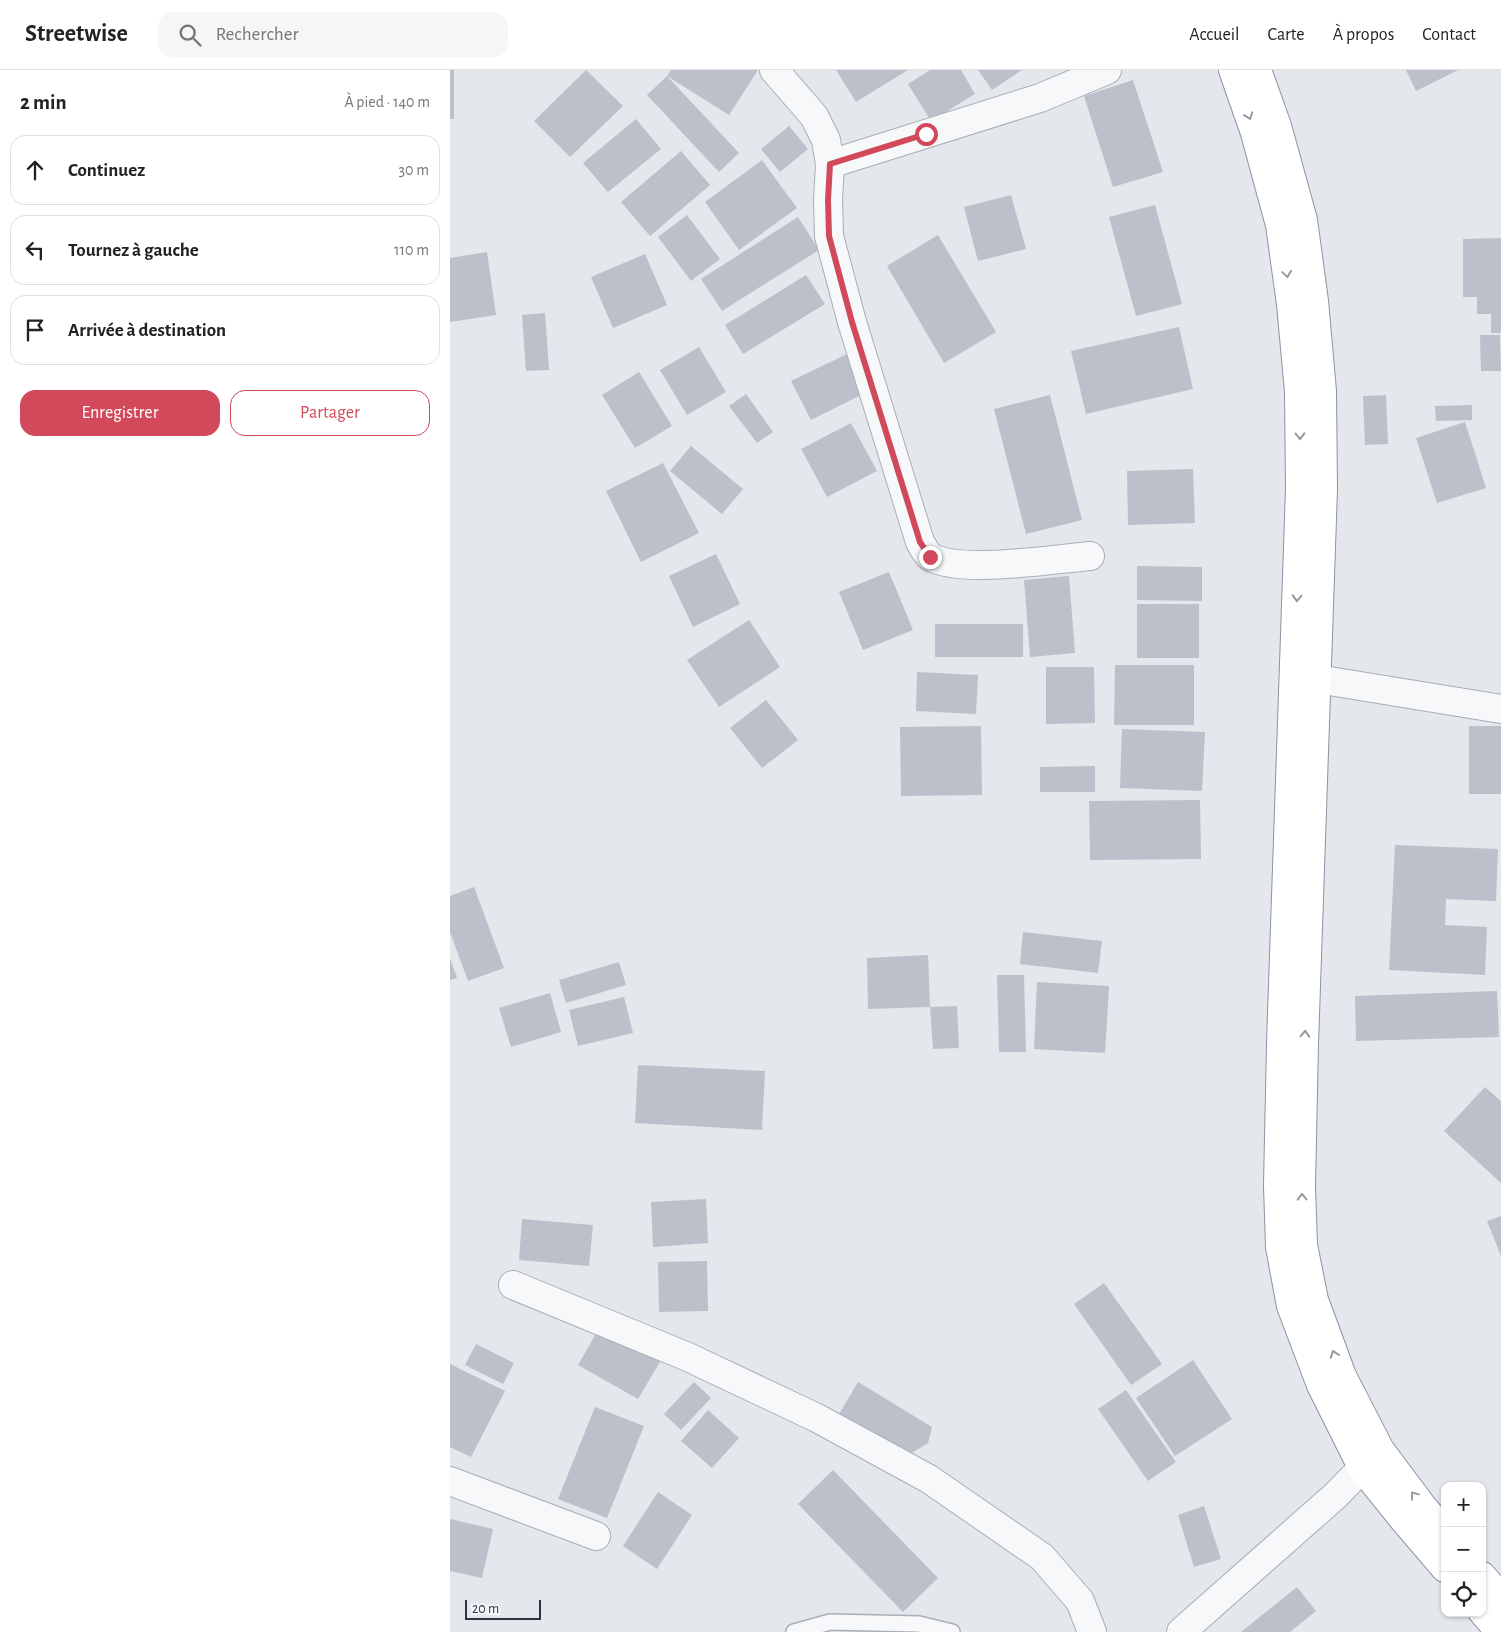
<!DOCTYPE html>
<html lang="fr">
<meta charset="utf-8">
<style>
body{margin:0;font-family:"Alegreya Sans",sans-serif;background:#f6f6f6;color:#222}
.controls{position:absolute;right:15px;bottom:15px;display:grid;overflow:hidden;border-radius:10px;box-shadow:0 1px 4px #0004}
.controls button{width:45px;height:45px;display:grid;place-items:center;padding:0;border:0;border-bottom:1px solid #e0e0e0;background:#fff;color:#222;font:25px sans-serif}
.scale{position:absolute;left:15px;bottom:12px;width:76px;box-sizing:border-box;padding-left:5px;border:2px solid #2b3445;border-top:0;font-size:14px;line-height:18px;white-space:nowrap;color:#2b3445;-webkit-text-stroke:4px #f4f6f9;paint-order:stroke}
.stop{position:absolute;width:15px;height:15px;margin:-11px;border:4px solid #d1495b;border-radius:50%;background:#fff}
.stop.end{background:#d1495b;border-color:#fff;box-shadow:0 1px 5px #0008}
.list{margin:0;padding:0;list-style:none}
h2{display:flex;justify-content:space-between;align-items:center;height:65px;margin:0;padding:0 20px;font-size:21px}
h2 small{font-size:16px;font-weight:400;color:#767676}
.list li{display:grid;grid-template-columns:32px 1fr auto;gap:15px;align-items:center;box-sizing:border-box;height:70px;margin:0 10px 10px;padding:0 10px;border:1px solid #e0e0e0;border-radius:15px}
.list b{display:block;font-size:19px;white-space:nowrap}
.list em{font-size:16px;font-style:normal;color:#767676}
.actions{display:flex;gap:10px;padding:15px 20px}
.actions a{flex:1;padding:11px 0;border:1px solid #d1495b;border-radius:15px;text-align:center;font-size:18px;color:#d1495b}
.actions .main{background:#d1495b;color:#fff}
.icon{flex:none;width:28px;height:28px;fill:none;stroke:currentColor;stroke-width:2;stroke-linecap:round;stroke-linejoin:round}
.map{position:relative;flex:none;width:1051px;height:1562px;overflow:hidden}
header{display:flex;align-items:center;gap:30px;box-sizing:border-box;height:70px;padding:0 25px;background:#fff;border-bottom:1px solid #e0e0e0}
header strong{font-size:24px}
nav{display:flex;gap:28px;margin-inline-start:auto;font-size:18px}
.search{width:350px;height:45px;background:#f6f6f6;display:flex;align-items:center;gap:12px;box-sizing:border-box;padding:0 18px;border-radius:15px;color:#767676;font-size:19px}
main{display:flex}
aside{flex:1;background:#fff}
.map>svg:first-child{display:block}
.building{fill:#bbc0ca}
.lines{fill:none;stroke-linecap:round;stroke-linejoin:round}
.lane-casing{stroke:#a9aeb7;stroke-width:18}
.street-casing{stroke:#a9aeb7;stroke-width:30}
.highway-casing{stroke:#8b94a3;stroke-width:30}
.lane{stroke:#f7f8fa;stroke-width:15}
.street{stroke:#f7f8fa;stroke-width:28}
.highway{stroke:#fff;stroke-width:28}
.oneway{stroke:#959aa2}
.route{stroke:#d1495b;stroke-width:6}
</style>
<header>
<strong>Streetwise</strong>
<div class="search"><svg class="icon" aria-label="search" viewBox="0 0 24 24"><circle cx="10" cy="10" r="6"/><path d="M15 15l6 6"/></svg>Rechercher</div>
<nav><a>Accueil</a><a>Carte</a><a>À propos</a><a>Contact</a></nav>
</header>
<main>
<aside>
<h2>2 min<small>À pied · 140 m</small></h2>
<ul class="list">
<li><svg class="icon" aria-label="ahead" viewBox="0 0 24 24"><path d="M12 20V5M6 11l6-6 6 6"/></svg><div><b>Continuez</b></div><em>30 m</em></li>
<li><svg class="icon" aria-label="left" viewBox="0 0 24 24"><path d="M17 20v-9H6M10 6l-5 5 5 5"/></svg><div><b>Tournez à gauche</b></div><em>110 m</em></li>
<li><svg class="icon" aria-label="arrive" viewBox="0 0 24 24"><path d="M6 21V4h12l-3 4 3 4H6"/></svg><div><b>Arrivée à destination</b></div></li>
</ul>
<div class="actions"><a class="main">Enregistrer</a><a>Partager</a></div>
</aside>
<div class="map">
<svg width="1051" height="1562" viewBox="0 0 1051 1562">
<rect width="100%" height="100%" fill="#e4e7ec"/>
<!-- building -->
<g class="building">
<rect x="0" y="0" width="4" height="49"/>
<polygon points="136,0 173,36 120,87 84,51"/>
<polygon points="221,0 308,0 279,45 217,6 289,83 269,102 197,25 217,6"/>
<polygon points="386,0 458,0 406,32"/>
<polygon points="480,0 511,0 525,24 481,51 458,14"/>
<polygon points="528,0 572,0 542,20"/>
<polygon points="956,0 1008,0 966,21"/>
<polygon points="683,10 713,102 663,117 634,26"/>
<polygon points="186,49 211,79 158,122 133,93"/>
<polygon points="339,56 358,79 330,102 311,79"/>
<polygon points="231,81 260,115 200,166 171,132"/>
<polygon points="312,90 347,138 289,180 255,132"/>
<polygon points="561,125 576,179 528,191 514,137"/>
<polygon points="705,135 732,234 686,246 659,147"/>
<polygon points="237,145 270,189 241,211 208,167"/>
<polygon points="348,147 369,180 272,241 251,209"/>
<polygon points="488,165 546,262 494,293 437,196"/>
<polygon points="1051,168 1051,263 1041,263 1041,244 1027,244 1027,227 1013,227 1013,169"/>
<polygon points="37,182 46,245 0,252 0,188"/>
<polygon points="195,184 217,235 163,258 141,207"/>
<polygon points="356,205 375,234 293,284 275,255"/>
<polygon points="95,243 99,300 76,301 72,245"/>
<polygon points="729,257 743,319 636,344 621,281"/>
<polygon points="1030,265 1050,265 1051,301 1031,301"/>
<polygon points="249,277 276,322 237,345 210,300"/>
<polygon points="399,283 419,321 361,350 341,311"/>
<polygon points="189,302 222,356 185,378 152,325"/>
<polygon points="296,324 323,362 307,373 279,336"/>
<polygon points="600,325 632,450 576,464 544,339"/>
<polygon points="936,325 938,374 915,375 913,326"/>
<polygon points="1022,335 1022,350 986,351 985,336"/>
<polygon points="1015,352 1036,418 987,433 966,368"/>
<polygon points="401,353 427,401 377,427 351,379"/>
<polygon points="241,376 293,419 272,444 220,401"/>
<polygon points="213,393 249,463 191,492 156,421"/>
<polygon points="743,399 745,453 678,455 677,401"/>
<polygon points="266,484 290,534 243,557 219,506"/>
<polygon points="687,496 752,497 752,531 687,530"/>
<polygon points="439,502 463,560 413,580 389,522"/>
<polygon points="619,506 625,583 580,587 574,510"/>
<rect x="687" y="534" width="62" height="54"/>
<polygon points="299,550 330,597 269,637 237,590"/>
<rect x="485" y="554" width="88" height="33"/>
<polygon points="665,595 744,595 744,655 664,655"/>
<polygon points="596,597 644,597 645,653 596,654"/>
<polygon points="467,602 528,605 526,644 466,641"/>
<polygon points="316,630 348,670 312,698 280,658"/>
<polygon points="531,656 532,725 451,726 450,657"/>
<rect x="1019" y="656" width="32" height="68"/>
<polygon points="672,659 755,662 752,721 670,718"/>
<polygon points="645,696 645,722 590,722 590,697"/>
<polygon points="750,730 751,789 640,790 639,731"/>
<polygon points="945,775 1048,779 1046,831 996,829 995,855 1037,857 1035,905 939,900"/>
<polygon points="24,817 54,898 18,911 0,862 0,826"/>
<polygon points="573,862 652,871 648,903 570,894"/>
<polygon points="478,885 480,937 418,939 417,888"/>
<polygon points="0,888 7,908 0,910"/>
<polygon points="169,892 176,915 116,933 109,910"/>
<polygon points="547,905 574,905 576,982 549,982"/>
<polygon points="587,912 659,916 655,983 584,979"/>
<polygon points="1047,921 1049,967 906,971 905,926"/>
<polygon points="100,923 111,962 61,977 49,938"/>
<polygon points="174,927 183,963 128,976 119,940"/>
<polygon points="507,936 509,978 483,979 480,937"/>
<polygon points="188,995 315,1001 312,1060 185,1053"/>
<polygon points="1035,1017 1051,1031 1051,1113 994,1061"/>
<polygon points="256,1129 258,1173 203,1177 201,1132"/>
<polygon points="1051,1146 1051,1186 1037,1151"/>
<polygon points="72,1149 143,1155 139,1196 69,1190"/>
<polygon points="257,1191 258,1241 209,1242 208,1192"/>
<polygon points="654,1213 712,1294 681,1315 624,1234"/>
<polygon points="151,1255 211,1290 188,1329 128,1295"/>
<polygon points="26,1274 64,1293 53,1314 15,1295"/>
<polygon points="743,1290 782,1349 725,1386 686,1328"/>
<polygon points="0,1294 55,1321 21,1387 0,1377"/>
<polygon points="244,1312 261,1328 231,1360 214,1344"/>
<polygon points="408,1312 482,1357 478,1373 455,1387 388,1346"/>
<polygon points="676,1320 726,1392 698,1411 648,1339"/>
<polygon points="145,1337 194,1356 157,1448 108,1429"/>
<polygon points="258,1340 289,1368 262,1398 231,1371"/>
<polygon points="383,1400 488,1508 453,1542 348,1434"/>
<polygon points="208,1422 242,1445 207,1499 173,1476"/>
<polygon points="754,1436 771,1489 744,1497 728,1445"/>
<polygon points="0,1449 43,1459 32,1508 0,1501"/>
<polygon points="847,1517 866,1541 840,1562 791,1562"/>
</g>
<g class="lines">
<!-- lane casing -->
<g class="lane-casing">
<polyline id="lane" points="344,1562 380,1552 469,1554 502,1562"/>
</g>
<!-- street casing -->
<g class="street-casing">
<g id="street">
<polyline points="324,0 364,46 376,70 380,94 590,28 657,0"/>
<path d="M380,94L378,130L379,166L402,252L470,472C473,477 477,485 481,487C511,504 604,489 640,486"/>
<polyline points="867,609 1051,639"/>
<polyline points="63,1215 238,1287 367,1348 479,1409 592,1487 630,1531 642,1562"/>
<polyline points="0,1411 146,1466"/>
<polyline points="731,1562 885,1426 929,1381"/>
</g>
</g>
<!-- highway casing -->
<g class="highway-casing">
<g id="highway">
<polyline points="783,0 805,63 830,155 841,234 849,322 850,419 831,973 828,1116 830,1177 841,1236 871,1315 913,1399 954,1450 995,1498"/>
<polyline points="807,0 827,56 853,150 864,231 872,321 873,419 854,974 851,1116 853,1175 864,1230 892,1306 930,1380 972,1436 995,1463"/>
<polyline points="1032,1506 1051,1528"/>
<polyline points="1032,1541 1050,1562"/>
</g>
</g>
<!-- lane -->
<use href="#lane" class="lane"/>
<!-- street -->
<use href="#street" class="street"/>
<!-- highway -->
<use href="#highway" class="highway"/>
</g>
<!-- one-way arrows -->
<defs><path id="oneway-chevron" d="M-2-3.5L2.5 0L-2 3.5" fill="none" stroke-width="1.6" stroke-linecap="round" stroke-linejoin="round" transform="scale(1.25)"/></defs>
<g class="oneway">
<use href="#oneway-chevron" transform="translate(799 46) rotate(71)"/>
<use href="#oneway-chevron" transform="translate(837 204) rotate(82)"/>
<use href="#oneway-chevron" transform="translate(850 366) rotate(89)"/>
<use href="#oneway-chevron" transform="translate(847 528) rotate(92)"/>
<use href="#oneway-chevron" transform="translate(855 964) rotate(-88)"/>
<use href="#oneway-chevron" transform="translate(852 1127) rotate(-91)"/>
<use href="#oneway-chevron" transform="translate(884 1284) rotate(-110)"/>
<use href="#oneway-chevron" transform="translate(964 1425) rotate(-127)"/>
</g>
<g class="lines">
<!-- route -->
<polyline class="route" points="476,64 380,94 378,130 379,166 402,252 470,472 480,487"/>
</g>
</svg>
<div class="controls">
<button>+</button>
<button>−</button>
<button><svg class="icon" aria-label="locate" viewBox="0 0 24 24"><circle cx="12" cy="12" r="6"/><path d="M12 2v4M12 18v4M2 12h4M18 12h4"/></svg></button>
</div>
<div class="scale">20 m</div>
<div class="stop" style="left:476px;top:64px"></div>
<div class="stop end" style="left:480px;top:487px"></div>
</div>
</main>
